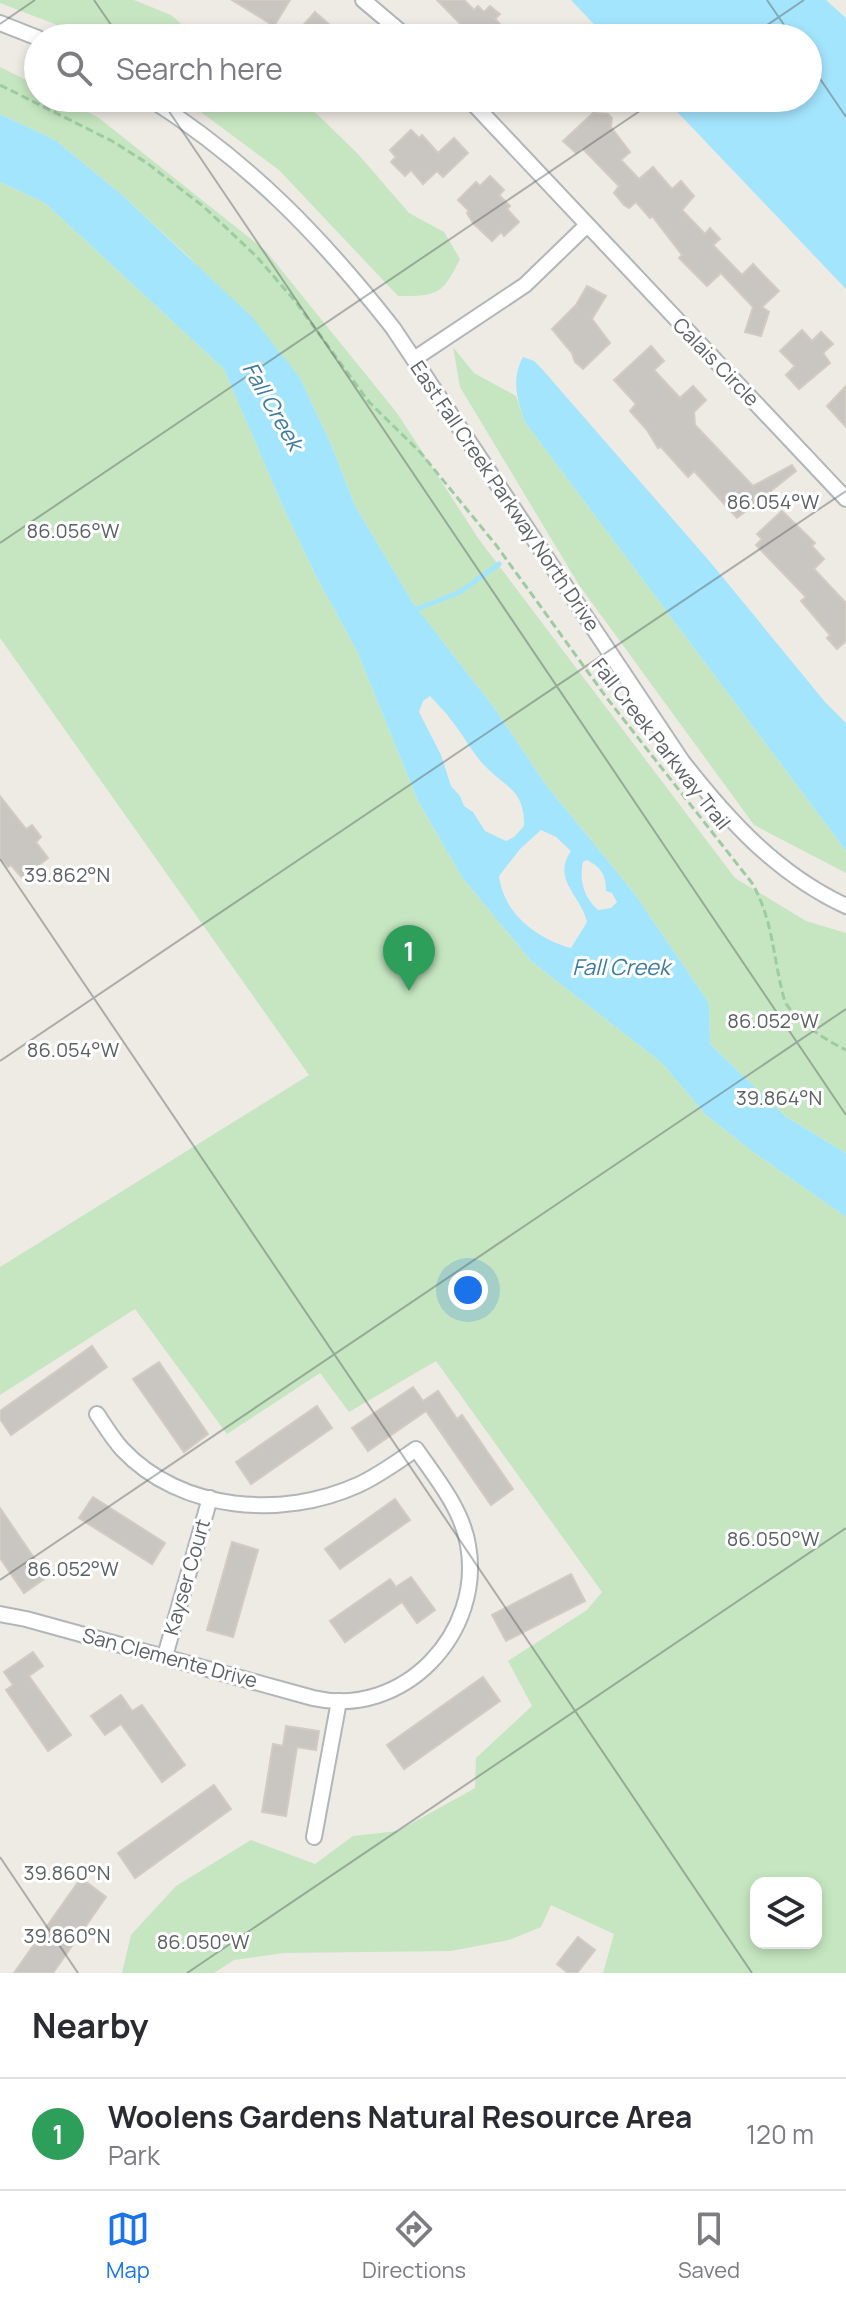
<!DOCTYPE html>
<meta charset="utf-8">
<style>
body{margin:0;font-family:Manrope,sans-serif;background:#f2f2f3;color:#2b2b33}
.controls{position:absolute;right:24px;bottom:24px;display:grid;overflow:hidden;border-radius:16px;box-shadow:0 4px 12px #0003}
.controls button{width:72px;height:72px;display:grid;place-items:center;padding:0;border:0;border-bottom:2px solid #e1e1e2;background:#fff;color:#2b2b33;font:40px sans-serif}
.you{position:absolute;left:468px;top:1290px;width:28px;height:28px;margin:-20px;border:6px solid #fff;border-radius:50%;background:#1a73e8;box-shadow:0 0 0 12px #1a73e833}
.badge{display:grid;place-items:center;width:52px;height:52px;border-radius:50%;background:#1a73e8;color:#fff;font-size:26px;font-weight:700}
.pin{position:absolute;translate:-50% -66px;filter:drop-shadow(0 2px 4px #0008)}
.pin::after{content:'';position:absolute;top:42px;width:28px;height:24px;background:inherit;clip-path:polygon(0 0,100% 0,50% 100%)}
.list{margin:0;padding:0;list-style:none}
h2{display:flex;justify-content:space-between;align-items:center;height:104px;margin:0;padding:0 32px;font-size:34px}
h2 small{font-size:26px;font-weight:400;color:#7c7c81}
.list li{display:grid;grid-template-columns:52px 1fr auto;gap:24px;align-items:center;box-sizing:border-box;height:112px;padding:0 32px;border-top:2px solid #e1e1e2}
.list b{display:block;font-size:30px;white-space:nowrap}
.list p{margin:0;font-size:26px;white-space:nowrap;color:#7c7c81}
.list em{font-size:26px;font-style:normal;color:#7c7c81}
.icon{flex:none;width:44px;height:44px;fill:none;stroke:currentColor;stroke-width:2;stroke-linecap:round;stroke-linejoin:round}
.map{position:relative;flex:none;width:846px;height:1973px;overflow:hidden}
.search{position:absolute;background:#fff;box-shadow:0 4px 12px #0003;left:24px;right:24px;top:24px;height:88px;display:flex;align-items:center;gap:20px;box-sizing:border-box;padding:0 28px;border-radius:44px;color:#7c7c81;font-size:30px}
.sheet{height:216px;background:#fff}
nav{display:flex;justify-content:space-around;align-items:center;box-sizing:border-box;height:112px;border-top:2px solid #e1e1e2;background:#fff;font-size:22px;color:#7c7c81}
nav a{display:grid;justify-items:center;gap:4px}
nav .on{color:#1a73e8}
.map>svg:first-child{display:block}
.green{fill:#c6e6c1;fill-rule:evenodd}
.water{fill:#a4e5fe;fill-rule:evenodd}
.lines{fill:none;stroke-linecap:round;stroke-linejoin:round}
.stream{stroke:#a4e5fe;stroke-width:5}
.building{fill:#c9c5c0;stroke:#d3cbc2;stroke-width:2}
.street-casing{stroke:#b1b6b9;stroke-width:18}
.path{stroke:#9dcba2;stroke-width:3;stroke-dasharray:8 4;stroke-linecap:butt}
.street{stroke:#fff;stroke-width:14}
.ticks{fill:none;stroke:#5c6164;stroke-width:2;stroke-opacity:0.45}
.labels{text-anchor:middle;stroke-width:6;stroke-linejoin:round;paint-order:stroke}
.street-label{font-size:20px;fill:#5c6164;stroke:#fff}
.water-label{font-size:22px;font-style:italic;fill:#3b7b9f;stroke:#fff}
.ticks-label{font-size:20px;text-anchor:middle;fill:#5c6164;stroke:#fff;stroke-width:6;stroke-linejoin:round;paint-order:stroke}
</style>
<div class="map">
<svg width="846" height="1973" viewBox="0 0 846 1973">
<rect width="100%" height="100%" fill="#eeeae4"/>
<!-- green -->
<g class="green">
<polygon points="0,0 134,0 171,15 197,38 83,38 65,28 0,3"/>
<polygon points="0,67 38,86 38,98 61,98 99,118 266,251 397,413 478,538 735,878 806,921 846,933 846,1153 785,1116 710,1044 709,1003 634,893 546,785 495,709 413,603 355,506 330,442 300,378 189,257 121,194 55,140 0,114"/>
<path d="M182,98H289L317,114L358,154L409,213L444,232L460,259C442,295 438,296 398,296L279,170Z"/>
<path d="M0,182L45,203L224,369L284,509L316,576L357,651L418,801L462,877L531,961L662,1063L706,1115L753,1152L846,1217V1973H603L614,1934L551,1905L541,1927L509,1940L451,1951L284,1953L234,1960L214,1973H122L131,1935L176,1886L251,1840L315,1864L353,1836L398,1831L475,1788L476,1758L532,1706L508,1661L587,1610L602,1592L436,1361L349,1412L320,1373L227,1434L135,1309L0,1395V1267L309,1075L0,638ZM756,1883H816V1943H756Z"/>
<polygon points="453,347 474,373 516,396 525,422 846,851 846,873 754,825 579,585 460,387"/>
</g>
<!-- water -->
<g class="water">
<polygon points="571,0 826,0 846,18 846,289 664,98 808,98 808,38 607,38"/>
<path d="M0,114L55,140L121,194L252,317L300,378L330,442L355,506L413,603L495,709L546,785L634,893L709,1003L710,1044L785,1116L846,1153V1217L753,1152L706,1115L662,1063L531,961L462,877L418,801L357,651L316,576L284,509L224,369L45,203L0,182ZM430,696C437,704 445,711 451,720C463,734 472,753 485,766C506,788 525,790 524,826L514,837L506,841L485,831L473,812L464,806L460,796L451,786L441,755L419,712L423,701ZM541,830L556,837L571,851C551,880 582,896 587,922L571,948C536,938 504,914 499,876L520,849ZM587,860C601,868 606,874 606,891L612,893L617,902L611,908L598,910C584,898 579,881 583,862Z"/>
<path d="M523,357L534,361L542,369L711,563L825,702L846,723V851L525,422C517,399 511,379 523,357Z"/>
</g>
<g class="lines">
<!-- stream -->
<polyline class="stream" points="412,608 417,609 460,592 499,564"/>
</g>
<!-- building -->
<g class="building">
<polygon points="232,0 290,0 274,26"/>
<polygon points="437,0 464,0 474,10 478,6 484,12 490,6 500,14 495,19 514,38 474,38"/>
<polygon points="315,12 331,26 320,38 292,38"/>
<polygon points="593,113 608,114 612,118 611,127 630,152 621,160 639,179 653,167 672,189 681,181 694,196 682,210 705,234 710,228 720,239 713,245 742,275 753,264 779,291 762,307 769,312 761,336 745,332 753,307 721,273 707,286 679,258 682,255 652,216 650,218 636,202 629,208 624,205 614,193 619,186 582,148 576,153 563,141"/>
<polygon points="411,130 419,138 422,135 438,153 454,138 468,153 443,177 437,171 423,184 411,170 405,176 391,162 396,157 390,150"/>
<polygon points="490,176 504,190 499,195 510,206 507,209 519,222 504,236 501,232 492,241 473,223 467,213 469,211 458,200 476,182 480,186"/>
<polygon points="587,286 606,296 592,319 610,343 583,369 575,362 572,353 552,329 576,305"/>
<polygon points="802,330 812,341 821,332 833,344 823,353 830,363 799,389 786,375 795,366 780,351"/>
<polygon points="651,346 664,361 654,370 680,398 693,386 706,400 694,412 695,425 753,486 792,465 796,471 737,518 694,471 688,477 661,447 658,448 647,430 630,411 636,404 614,380"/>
<polygon points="846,386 846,427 827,406"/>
<polygon points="782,511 815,543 812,546 824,559 814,569 846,603 846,641 837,649 827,638 830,635 801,601 806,597 756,545 762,539 757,534"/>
<polygon points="0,796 26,829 32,825 41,837 36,842 48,858 22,878 11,865 8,867 0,858"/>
<polygon points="92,1346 107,1367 11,1435 0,1419 0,1411"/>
<polygon points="159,1362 208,1434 184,1452 133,1379"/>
<polygon points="413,1387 423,1401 438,1391 457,1419 462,1415 513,1489 491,1505 426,1411 368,1451 352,1428"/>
<polygon points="317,1406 332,1428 251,1484 236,1462"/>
<polygon points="93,1497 165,1543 152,1564 79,1518"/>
<polygon points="395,1499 410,1520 340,1569 325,1549"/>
<polygon points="0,1508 47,1577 24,1593 0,1558"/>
<polygon points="232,1542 258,1550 233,1637 207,1630"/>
<polygon points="571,1574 585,1601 506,1641 492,1615"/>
<polygon points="411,1577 435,1610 417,1623 402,1602 345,1642 330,1621 390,1579 396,1587"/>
<polygon points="33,1652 43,1666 29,1676 71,1735 48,1751 6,1690 13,1685 4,1672"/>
<polygon points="483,1677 500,1701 404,1769 387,1745"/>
<polygon points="121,1695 132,1711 142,1705 185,1765 162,1782 121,1724 105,1735 91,1716"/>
<polygon points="286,1726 319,1731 316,1750 297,1747 286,1816 262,1812 273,1744 283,1746"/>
<polygon points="214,1785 231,1809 135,1878 118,1853"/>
<polygon points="81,1878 106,1897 53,1973 14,1973"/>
<polygon points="578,1937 595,1950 577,1973 568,1973 557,1964"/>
</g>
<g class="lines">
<!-- street casing -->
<g class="street-casing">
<g id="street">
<polyline points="363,0 408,38"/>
<polyline points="0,23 38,38"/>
<path d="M149,98C249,162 320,235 393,328L682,761C728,820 777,874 846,906"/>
<polyline points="468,98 846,499"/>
<polyline points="414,359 525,285 586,226"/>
<path d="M0,1614L26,1619L313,1698C403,1719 484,1633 468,1545C462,1509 436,1478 416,1449C397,1462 378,1476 358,1485C283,1519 181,1512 122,1449C113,1439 105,1426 97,1414"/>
<polyline points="165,1656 210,1498"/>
<polyline points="314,1837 339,1701"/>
</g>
</g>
<!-- path -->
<path class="path" d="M0,85L112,141L147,163L204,207L257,257L295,301L369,402L420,452L496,545L606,697L752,883C774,921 773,961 785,1002C799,1024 823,1038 846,1050"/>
<!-- street -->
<use href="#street" class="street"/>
</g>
<!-- ticks -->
<path class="ticks" d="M94,0L120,38M767,0L793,38M0,24L35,0M748,38L804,0M808,61L846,117M160,98L846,1115M0,543L659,98M0,859L752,1973M0,1061L846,491M0,1580L846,1009M0,1857L78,1973M187,1973L846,1528"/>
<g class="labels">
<!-- street labels -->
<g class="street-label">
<text transform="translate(716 362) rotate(46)" y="7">Calais Circle</text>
<text transform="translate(505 496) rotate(56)" y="7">East Fall Creek Parkway North Drive</text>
<text transform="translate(661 744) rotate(52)" y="7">Fall Creek Parkway Trail</text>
<text transform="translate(187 1577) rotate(-74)" y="7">Kayser Court</text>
<text transform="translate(170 1658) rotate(15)" y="7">San Clemente Drive</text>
</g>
<!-- water labels -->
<g class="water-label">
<text transform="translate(273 406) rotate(60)" y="8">Fall Creek</text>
<text x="621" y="975">Fall Creek</text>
</g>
</g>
<g class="ticks-label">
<text x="773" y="509">86.054°W</text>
<text x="73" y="538">86.056°W</text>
<text x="67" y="882">39.862°N</text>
<text x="773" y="1028">86.052°W</text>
<text x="73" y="1057">86.054°W</text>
<text x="779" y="1105">39.864°N</text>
<text x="773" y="1546">86.050°W</text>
<text x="73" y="1576">86.052°W</text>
<text x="67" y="1880">39.860°N</text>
<text x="67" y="1943">39.860°N</text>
<text x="203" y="1949">86.050°W</text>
</g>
</svg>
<div class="controls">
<button><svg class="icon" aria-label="layers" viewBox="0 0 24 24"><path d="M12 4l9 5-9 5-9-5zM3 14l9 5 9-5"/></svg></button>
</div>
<div class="you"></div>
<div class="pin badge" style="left:409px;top:991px;background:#2e9e5b">1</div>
<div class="search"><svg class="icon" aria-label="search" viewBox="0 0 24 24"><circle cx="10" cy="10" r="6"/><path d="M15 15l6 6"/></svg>Search here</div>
</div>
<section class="sheet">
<h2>Nearby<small></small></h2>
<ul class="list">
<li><span class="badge" style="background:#2e9e5b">1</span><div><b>Woolens Gardens Natural Resource Area</b><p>Park</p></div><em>120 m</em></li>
</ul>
</section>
<nav>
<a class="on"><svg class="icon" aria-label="map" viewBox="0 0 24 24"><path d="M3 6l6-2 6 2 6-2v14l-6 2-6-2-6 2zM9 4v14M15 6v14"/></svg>Map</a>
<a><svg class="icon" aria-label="directions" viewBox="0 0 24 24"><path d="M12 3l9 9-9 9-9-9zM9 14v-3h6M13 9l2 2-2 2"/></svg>Directions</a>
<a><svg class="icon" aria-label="saved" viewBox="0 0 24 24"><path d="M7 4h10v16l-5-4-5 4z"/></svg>Saved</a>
</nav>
